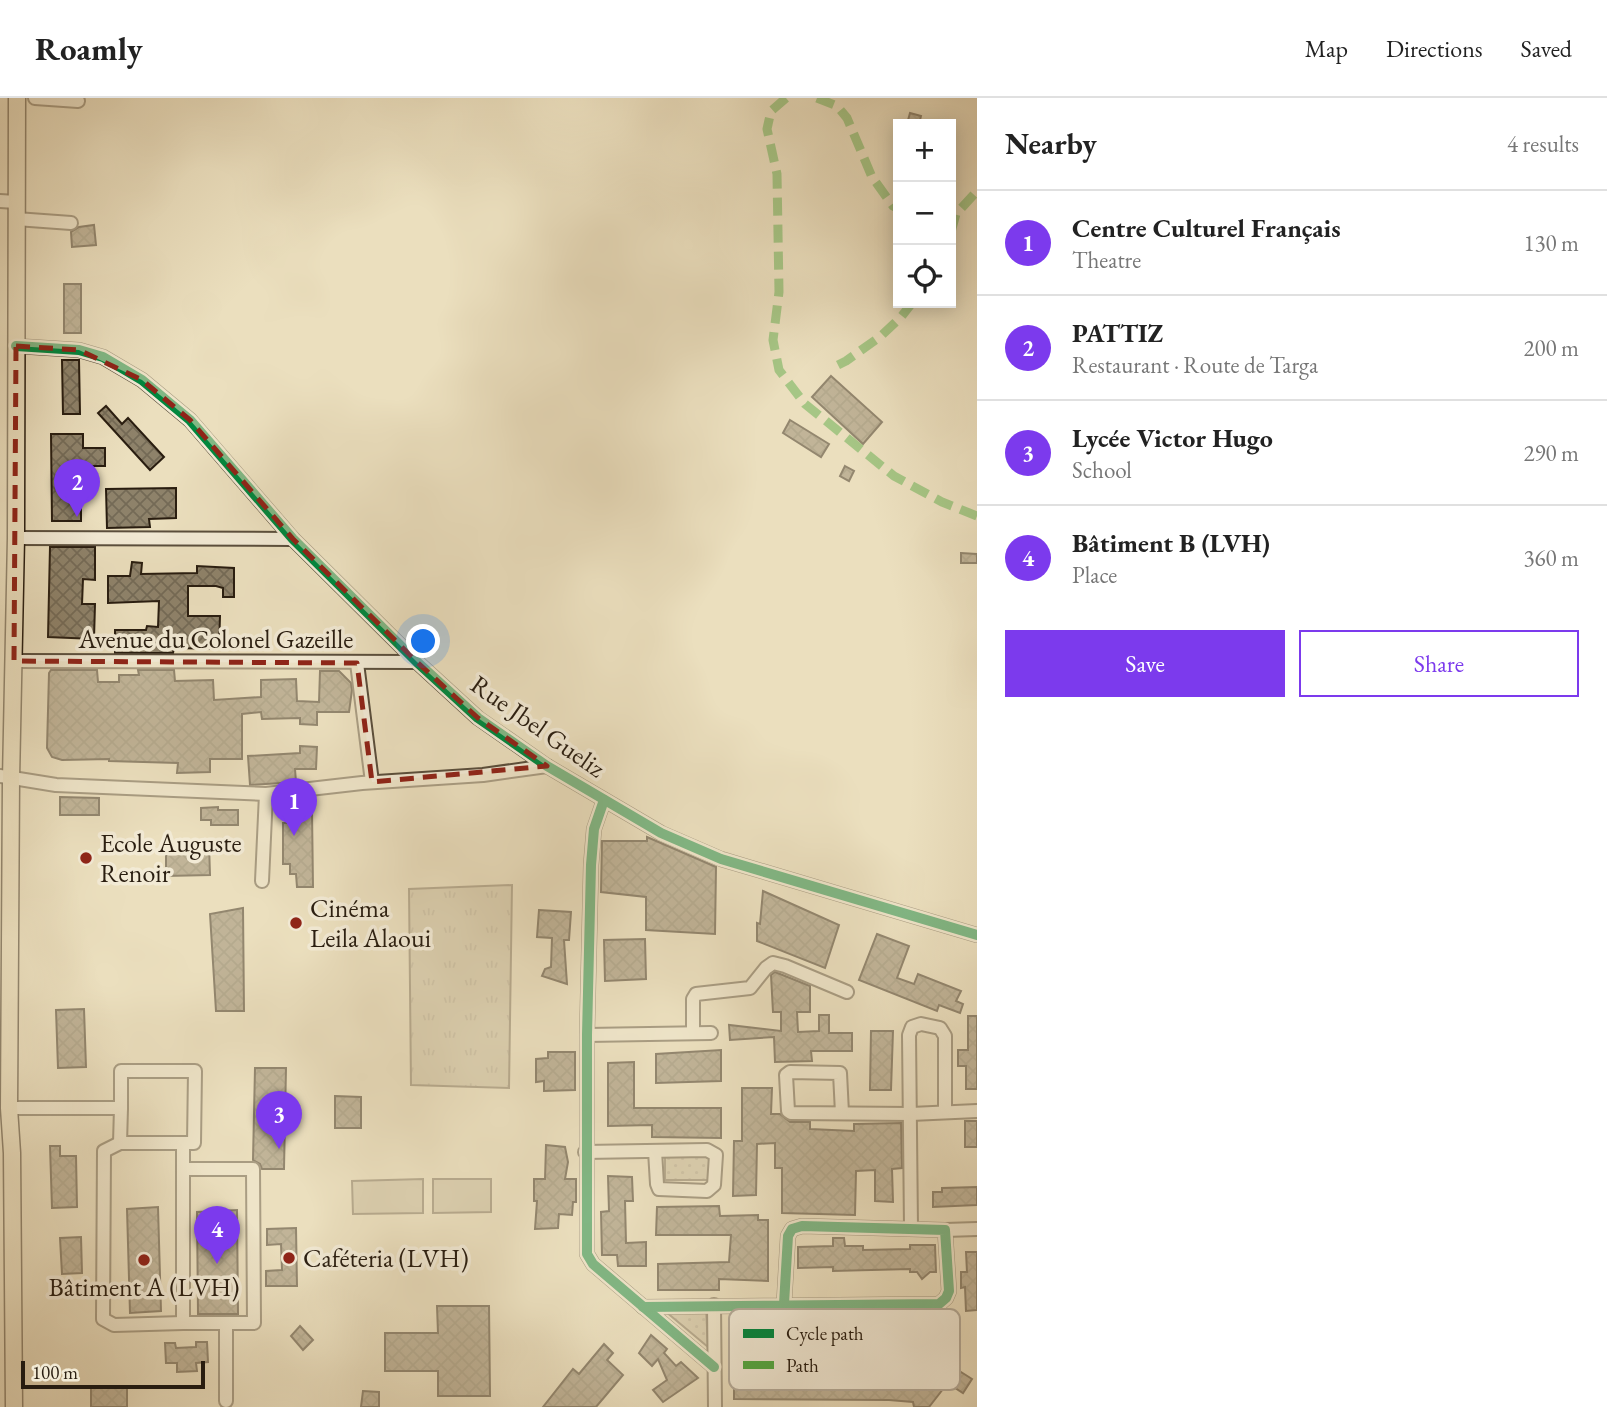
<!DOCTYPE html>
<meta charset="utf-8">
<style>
body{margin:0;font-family:"EB Garamond",serif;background:#f6f6f6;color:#222}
.controls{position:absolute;right:21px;top:21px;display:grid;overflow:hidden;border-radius:0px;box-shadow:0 4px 18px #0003}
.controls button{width:63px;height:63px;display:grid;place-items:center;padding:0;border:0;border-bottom:2px solid #e0e0e0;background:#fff;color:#222;font:35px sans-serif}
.scale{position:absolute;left:21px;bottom:18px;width:184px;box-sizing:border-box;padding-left:7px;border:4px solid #291d10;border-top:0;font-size:19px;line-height:24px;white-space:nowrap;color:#291d10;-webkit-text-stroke:5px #f2ead5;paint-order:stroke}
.you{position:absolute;left:424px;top:544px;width:24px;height:24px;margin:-18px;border:5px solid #fff;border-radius:50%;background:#1a73e8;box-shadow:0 0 0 10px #1a73e833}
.badge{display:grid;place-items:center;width:46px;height:46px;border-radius:50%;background:#7c3aed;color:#fff;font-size:23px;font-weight:700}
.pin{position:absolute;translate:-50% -58px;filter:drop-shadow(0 2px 4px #0008)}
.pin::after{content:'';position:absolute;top:37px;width:24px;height:21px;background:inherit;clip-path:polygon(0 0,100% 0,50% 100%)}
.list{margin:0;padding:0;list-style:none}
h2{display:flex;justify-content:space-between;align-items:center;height:91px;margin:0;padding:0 28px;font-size:30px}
h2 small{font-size:23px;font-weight:400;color:#767676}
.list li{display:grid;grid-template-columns:46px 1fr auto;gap:21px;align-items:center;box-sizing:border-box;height:105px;padding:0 28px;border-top:2px solid #e0e0e0}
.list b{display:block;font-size:26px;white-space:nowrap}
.list p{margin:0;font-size:23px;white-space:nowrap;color:#767676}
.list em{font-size:23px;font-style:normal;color:#767676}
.actions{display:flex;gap:14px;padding:21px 28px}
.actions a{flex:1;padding:16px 0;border:2px solid #7c3aed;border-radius:0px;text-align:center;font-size:24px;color:#7c3aed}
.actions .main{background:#7c3aed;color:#fff}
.icon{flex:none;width:38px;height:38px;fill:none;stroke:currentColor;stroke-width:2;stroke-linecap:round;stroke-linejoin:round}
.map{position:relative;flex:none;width:977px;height:1309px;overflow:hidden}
header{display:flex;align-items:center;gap:42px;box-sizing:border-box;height:98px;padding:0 35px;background:#fff;border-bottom:2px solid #e0e0e0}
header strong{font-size:33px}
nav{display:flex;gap:38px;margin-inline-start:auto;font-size:24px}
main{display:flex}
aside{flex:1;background:#fff}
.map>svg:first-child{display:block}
.grass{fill:url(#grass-dots);stroke:#7a6e58;stroke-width:2}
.park{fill:url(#park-tufts);stroke:#7a6e58;stroke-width:2}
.pitch{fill:#cabea0;stroke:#7a6e58;stroke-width:2}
.building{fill:url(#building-cross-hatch);stroke:#291d10;stroke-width:2}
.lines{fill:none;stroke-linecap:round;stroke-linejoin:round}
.minor-casing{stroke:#5a4e3c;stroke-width:16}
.major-casing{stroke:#291d10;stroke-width:19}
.minor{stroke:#f2ead5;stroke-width:12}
.major{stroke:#ebdfbe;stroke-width:16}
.quiet{stroke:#53a942;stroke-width:9;stroke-dasharray:18 9;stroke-linecap:butt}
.cycleway-casing{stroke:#f2ead5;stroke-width:15}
.cycleway{stroke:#00873e;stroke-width:10}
.marked{fill:none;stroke:#8f2418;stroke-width:5;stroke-dasharray:14 9;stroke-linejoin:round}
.poi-dot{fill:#8f2418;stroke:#f2ead5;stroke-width:2.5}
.labels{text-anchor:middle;stroke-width:7;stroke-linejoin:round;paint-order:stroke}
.street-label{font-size:26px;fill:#291d10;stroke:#f2ead5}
.poi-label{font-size:26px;fill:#291d10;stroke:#f2ead5;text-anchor:start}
.key{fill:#f2ead5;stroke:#b6ac9a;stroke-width:2}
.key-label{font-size:19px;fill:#291d10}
</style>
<header>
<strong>Roamly</strong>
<nav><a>Map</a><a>Directions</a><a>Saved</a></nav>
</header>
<main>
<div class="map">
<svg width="977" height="1309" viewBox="0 0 977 1309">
<defs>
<pattern id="grass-dots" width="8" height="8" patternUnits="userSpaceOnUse" patternTransform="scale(1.75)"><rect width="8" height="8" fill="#cabea0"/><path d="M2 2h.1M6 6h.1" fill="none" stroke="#aea389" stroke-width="1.8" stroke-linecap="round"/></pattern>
<pattern id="park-tufts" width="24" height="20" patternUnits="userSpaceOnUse" patternTransform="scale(1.75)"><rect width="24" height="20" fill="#cabea0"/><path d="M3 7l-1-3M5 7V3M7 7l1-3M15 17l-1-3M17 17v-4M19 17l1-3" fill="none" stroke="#aea389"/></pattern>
<pattern id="building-cross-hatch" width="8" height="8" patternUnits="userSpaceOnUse" patternTransform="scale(1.75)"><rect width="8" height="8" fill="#8e826a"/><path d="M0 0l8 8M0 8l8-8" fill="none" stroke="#746a56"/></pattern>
</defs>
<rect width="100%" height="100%" fill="#ebdfbe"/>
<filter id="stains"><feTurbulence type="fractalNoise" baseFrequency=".00286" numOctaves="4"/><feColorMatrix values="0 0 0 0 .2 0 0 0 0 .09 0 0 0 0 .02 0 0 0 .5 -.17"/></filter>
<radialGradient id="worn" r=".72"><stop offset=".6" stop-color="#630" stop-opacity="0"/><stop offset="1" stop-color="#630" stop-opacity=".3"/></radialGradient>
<!-- grass -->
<g class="grass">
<polygon points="665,1055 709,1055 710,1082 665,1082"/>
<polygon points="706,1210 708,1249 665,1213"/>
</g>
<!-- park -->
<polygon class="park" points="512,787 509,990 411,987 409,791"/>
<!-- pitch -->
<g class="pitch">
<polygon points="423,1081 423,1115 353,1116 352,1083"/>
<polygon points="433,1081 491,1081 491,1114 433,1115"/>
</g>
<!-- building -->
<g class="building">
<polygon points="910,15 921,18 919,26 907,26"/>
<polygon points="94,127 96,147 72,149 71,134 79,129"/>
<rect x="64" y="186" width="17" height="49"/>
<polygon points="62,262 79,262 80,316 63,316"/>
<polygon points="831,278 882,324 863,346 812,299"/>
<polygon points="106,308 122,326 128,320 164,359 150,372 98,315"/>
<polygon points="790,322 829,346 821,359 783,335"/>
<polygon points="51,336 83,336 83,350 105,350 105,368 86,368 86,379 81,379 81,423 52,423"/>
<polygon points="845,368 854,373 849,383 840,378"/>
<polygon points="176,390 176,420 149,421 150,429 107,430 106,391"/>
<polygon points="50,449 95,449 95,482 83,481 82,506 95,506 94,541 48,539"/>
<polygon points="961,455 977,456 977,465 961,465"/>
<polygon points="132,464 142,465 141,476 197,475 197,468 234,470 234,499 223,499 223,490 216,488 188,488 188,518 220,518 219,551 174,550 173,555 115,555 115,532 146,532 147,528 158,529 159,503 108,505 108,478 130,478"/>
<polygon points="51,572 97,572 98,584 119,584 119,577 139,577 138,572 174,572 175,583 213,582 214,602 261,599 261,582 296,581 297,603 319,604 320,573 339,573 351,585 352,592 349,614 317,614 317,627 300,626 300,620 262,621 261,614 242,616 242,661 210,661 210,674 177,675 178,665 109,663 109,661 62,662 52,659 47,650 49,575"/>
<polygon points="300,648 317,649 316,671 295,671 296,684 250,687 248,658 300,655"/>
<polygon points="60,699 99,700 99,717 60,717"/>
<polygon points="218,709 218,712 238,712 238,727 211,727 211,722 201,722 201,710"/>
<polygon points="288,713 312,713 313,789 297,789 296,776 290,776 290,766 283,766 283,725 288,725"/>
<polygon points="647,739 716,769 715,836 646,832 646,799 601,794 602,743 647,743"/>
<polygon points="166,746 209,746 210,777 166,778"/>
<polygon points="763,793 839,827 825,870 757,843 757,825 760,826"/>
<polygon points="243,810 244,913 216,913 210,816"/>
<polygon points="539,812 571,814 569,842 564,842 567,886 542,878 545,871 551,869 552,840 537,839"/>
<polygon points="877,836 909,848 897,880 914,886 918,876 961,893 956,903 963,906 960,915 939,907 937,913 859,882"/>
<polygon points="645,841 646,881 605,883 604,842"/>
<polygon points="775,874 810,888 810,914 797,914 798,934 819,933 819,917 829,917 829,935 852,935 852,953 811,953 812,963 775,964 774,939 730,942 729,927 781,933 781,914 773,914 771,877"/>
<polygon points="84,911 86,969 58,970 56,912"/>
<polygon points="968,918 977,918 977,991 966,991 966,968 958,968 958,952 968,952"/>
<polygon points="871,933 893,933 891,992 870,992"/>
<polygon points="721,952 721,983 656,985 656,956"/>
<polygon points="548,954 575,954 575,992 544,993 544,983 536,984 536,961 548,960"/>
<polygon points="634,964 634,1010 721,1010 721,1040 652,1039 652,1027 608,1028 608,965"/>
<polygon points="255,970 286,970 284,1071 262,1071 260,1066 253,1062"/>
<polygon points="742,990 772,990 771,1016 780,1016 790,1024 810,1024 810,1031 854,1033 854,1026 901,1025 902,1070 892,1071 893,1104 875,1103 875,1072 856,1073 855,1117 782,1115 782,1070 775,1070 775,1045 757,1046 756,1097 733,1098 734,1043 742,1043"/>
<polygon points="335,998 361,999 361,1030 335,1030"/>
<rect x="965" y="1023" width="12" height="26"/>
<polygon points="546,1047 565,1049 568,1064 565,1081 576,1081 576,1104 573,1104 572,1117 559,1116 558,1130 535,1131 537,1103 534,1103 534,1081 545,1081"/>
<polygon points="50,1048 60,1048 60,1058 76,1058 77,1109 52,1110"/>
<polygon points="608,1078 632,1079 633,1103 625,1103 626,1145 646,1144 646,1168 618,1168 617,1157 602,1157 601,1114 609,1113"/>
<polygon points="977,1089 977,1107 933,1109 933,1094 942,1094 942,1090"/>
<polygon points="719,1108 720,1118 758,1117 758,1122 768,1122 768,1183 719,1181 719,1192 658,1192 658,1166 729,1164 731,1137 656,1137 657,1109"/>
<polygon points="158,1109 161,1213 130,1215 127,1111"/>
<polygon points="237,1112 238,1216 198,1216 197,1114"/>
<polygon points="296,1130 297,1188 266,1188 266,1173 282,1172 281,1146 267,1147 267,1131"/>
<polygon points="81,1139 82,1175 62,1176 60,1140"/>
<polygon points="833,1140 844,1140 845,1148 863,1148 863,1152 910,1151 910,1147 935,1147 936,1174 930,1174 922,1181 917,1174 910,1174 910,1171 833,1173 833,1169 798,1170 798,1149 833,1148"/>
<polygon points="966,1154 977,1154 977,1212 966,1213 965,1189 961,1190 961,1174 967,1174"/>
<polygon points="437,1208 489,1208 490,1298 438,1298 438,1273 385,1273 385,1235 438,1235"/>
<polygon points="805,1220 844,1221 844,1226 867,1226 867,1231 875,1232 875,1241 869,1241 869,1245 845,1248 845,1282 869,1282 869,1292 889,1292 889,1284 921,1282 921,1291 943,1291 929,1309 914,1309 913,1304 889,1302 734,1301 734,1281 805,1280 805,1248 733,1248 733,1227 805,1227"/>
<polygon points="300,1228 313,1242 303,1252 291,1238"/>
<polygon points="651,1237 667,1251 664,1255 676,1268 681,1264 698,1280 663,1304 653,1292 667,1282 658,1261 652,1268 639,1255"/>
<polygon points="196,1244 207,1244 208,1264 196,1265 197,1273 177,1274 177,1265 166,1265 165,1245 175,1245 176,1250 196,1249"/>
<polygon points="604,1246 613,1255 607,1262 623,1277 596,1309 543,1309 573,1271 579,1276"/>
<polygon points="961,1274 972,1281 963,1295 952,1288"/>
<rect x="91" y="1289" width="36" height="20"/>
<polygon points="363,1293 379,1294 379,1309 361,1309"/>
</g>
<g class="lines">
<!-- minor casing -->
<g class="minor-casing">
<g id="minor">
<polyline points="35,0 78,3"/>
<polyline points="0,103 16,104"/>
<polyline points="16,121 71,125"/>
<polyline points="16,248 79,252 103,259 142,282 190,322 293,441 417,564 478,620 547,668 661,735 721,761 977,837"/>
<polyline points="16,440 293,441"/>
<polyline points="14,563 417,564"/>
<polyline points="357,565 372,684"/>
<polyline points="0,678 56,687 266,696 362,685 483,677 547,668"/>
<polyline points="604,702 594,731 591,767 587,937 587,1156 593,1166 714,1269"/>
<polyline points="262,783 266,696"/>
<polyline points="693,935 693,901 696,896 750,890 766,870 773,865 785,868 847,894"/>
<polyline points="587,937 711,935"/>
<polyline points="9,1010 121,1010 120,1045 183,1045 183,1225 226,1225 226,1303"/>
<polyline points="121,1010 121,973 195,973 194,1045 183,1045"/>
<polyline points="842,1015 840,975 790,974 786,977 788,1013 791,1015 911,1016 977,1013"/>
<polyline points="120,1045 104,1053 103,1221 114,1227 183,1225"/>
<polyline points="585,1054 707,1052 716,1057 714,1087 707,1093 659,1091 657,1086 655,1053"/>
<polyline points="183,1071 253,1071 254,1225 226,1225"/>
<polyline points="911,1130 909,937 912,929 921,926 940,930 945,938 945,1014"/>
<polyline points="945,1132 977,1131"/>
<polyline points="714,1207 715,1309"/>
<polyline points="643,1209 939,1206 946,1200 949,1193 945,1132 802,1128 792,1131 788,1138 784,1206"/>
</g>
</g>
<!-- major casing -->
<g class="major-casing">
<polyline id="major" points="14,1309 12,1055 9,1010 11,681 16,440 17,0"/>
</g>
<!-- minor -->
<use href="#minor" class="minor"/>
<!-- major -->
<use href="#major" class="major"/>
<!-- quiet -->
<g class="quiet">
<polyline points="786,0 771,13 767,31 777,76 779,194 773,242 779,272 805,306 894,378 942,404 977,418"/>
<polyline points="817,0 837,8 847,20 872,79 893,108 898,111"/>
<polyline points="951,134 956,116 977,93"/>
<polyline points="838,267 846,263 881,238 901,219 912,205"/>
</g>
<!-- cycleway casing -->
<g class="cycleway-casing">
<g id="cycleway">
<polyline points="16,248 79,252 103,259 142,282 190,322 293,441 417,564 478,620 547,668 661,735 721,761 977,837"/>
<polyline points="604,702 594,731 591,767 587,937 587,1156 593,1166 714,1269"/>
<polyline points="643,1209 939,1206 946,1200 949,1193 945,1132 802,1128 792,1131 788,1138 784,1206"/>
</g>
</g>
<!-- cycleway -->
<use href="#cycleway" class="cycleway"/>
</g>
<!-- marked area -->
<path d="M0 0H977V1309H0ZM16,248L79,252L142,282L190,322L293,441L417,564L478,620L547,668L372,684L357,565L14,563Z" fill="#ebdfbe" fill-opacity=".55" fill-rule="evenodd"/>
<path class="marked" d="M16,248L79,252L142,282L190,322L293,441L417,564L478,620L547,668L372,684L357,565L14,563Z"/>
<!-- markers -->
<g class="poi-dot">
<circle cx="86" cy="760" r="7"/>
<circle cx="296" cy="825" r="7"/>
<circle cx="289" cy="1160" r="7"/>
<circle cx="144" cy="1162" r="7"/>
</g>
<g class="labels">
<!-- street labels -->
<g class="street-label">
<text x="216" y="550">Avenue du Colonel Gazeille</text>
<text transform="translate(538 628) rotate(35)" y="9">Rue Jbel Gueliz</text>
</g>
<!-- poi labels -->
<g class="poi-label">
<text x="100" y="754">Ecole Auguste<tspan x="100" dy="30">Renoir</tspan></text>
<text x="310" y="819">Cinéma<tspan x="310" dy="30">Leila Alaoui</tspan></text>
<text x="303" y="1169">Caféteria (LVH)</text>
<text x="144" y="1198" text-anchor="middle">Bâtiment A (LVH)</text>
</g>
</g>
<!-- legend -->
<rect x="729" y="1211" width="231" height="81" rx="10" class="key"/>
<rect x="743" y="1231" width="31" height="9" fill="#00873e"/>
<rect x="743" y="1263" width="31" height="8" fill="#53a942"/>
<g class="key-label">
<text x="786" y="1242">Cycle path</text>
<text x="786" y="1274">Path</text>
</g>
<rect width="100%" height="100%" filter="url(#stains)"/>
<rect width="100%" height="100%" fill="url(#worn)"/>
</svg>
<div class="controls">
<button>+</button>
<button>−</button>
<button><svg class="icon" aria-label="locate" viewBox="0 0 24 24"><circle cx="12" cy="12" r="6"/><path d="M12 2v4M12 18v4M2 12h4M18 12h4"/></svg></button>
</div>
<div class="scale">100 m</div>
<div class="you"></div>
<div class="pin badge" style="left:294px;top:738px">1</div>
<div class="pin badge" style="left:77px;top:419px">2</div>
<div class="pin badge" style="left:279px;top:1051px">3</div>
<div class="pin badge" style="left:217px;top:1166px">4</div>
</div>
<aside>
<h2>Nearby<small>4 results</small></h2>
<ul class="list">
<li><span class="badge">1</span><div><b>Centre Culturel Français</b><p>Theatre</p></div><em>130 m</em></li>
<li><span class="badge">2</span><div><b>PATTIZ</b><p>Restaurant · Route de Targa</p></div><em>200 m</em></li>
<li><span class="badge">3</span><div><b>Lycée Victor Hugo</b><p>School</p></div><em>290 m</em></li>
<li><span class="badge">4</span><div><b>Bâtiment B (LVH)</b><p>Place</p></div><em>360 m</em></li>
</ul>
<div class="actions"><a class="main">Save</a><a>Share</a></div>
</aside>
</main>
